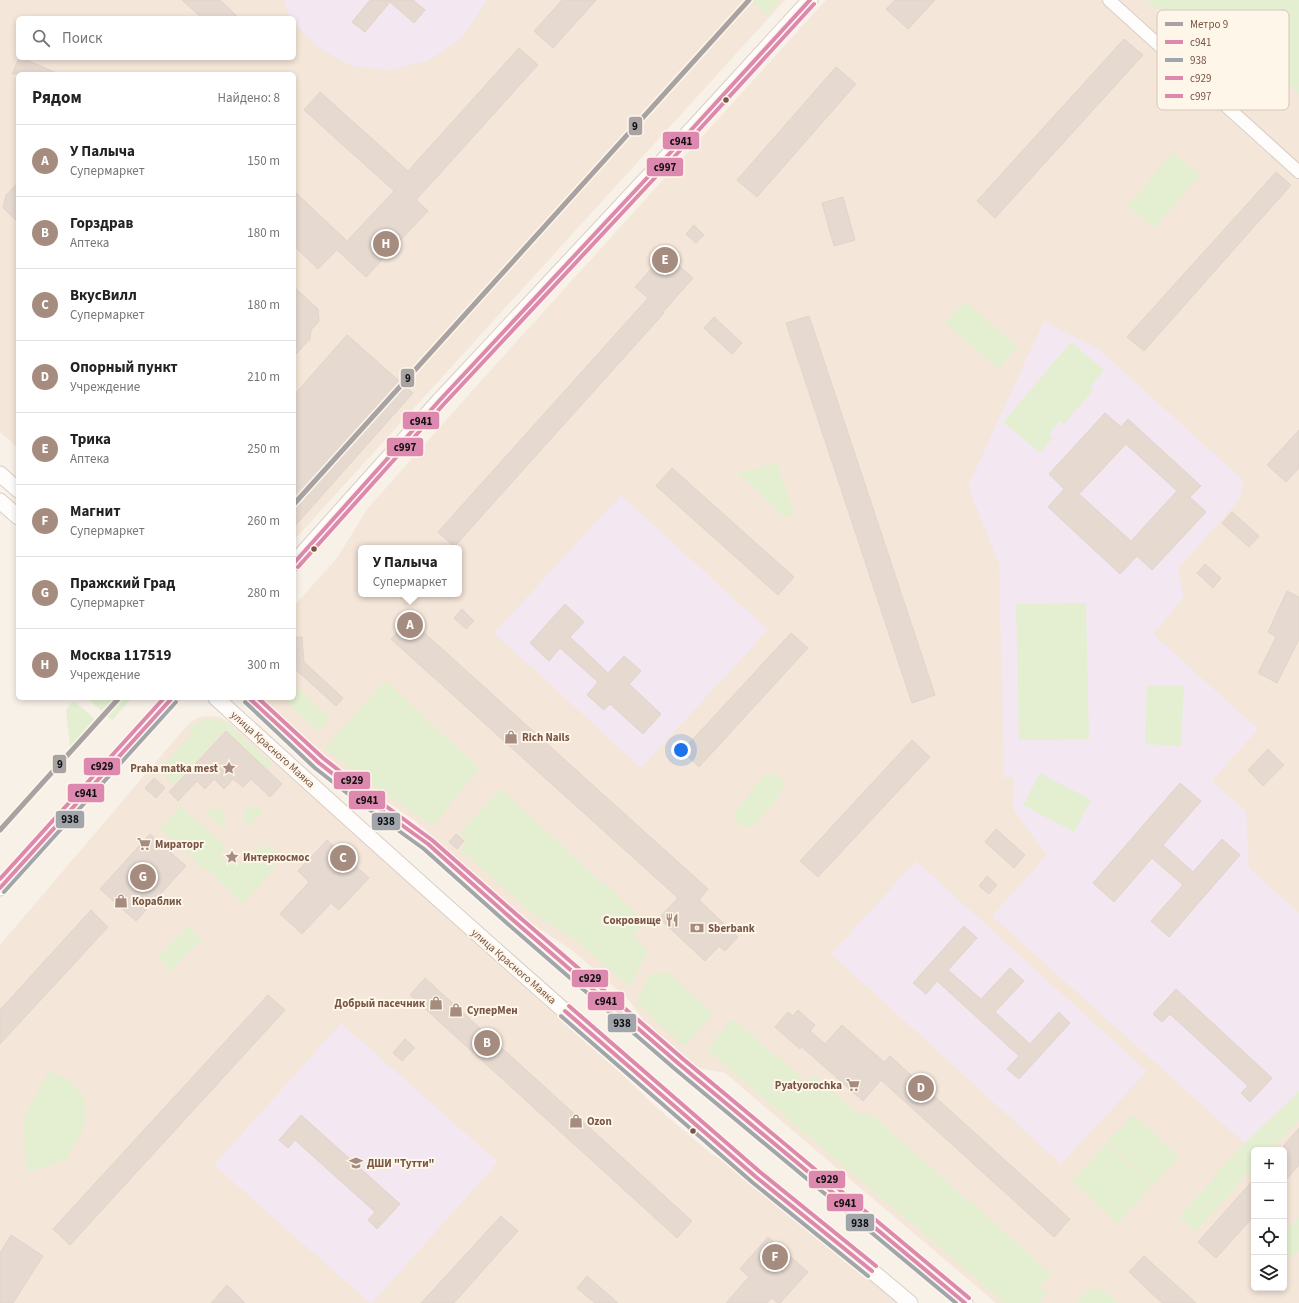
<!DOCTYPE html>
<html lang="ru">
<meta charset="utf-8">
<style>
body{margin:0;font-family:"Source Sans 3",sans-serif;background:#f2f2f2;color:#222}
.controls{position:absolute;right:12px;bottom:12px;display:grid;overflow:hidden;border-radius:6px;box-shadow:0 2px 6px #0003}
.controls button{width:36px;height:36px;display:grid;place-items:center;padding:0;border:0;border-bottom:1px solid #e0e0e0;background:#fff;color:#222;font:20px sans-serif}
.you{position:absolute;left:681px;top:750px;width:14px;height:14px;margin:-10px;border:3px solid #fff;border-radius:50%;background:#1a73e8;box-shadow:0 0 0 6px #1a73e833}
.badge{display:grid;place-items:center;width:26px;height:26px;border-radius:50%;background:#a58c7f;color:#fff;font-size:13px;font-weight:700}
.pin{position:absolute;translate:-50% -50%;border:2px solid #fff;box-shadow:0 1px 4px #0006}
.popup{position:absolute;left:358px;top:545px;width:104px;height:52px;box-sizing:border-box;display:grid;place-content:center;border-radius:6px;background:#fff;filter:drop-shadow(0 1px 3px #0005);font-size:13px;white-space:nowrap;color:#767676}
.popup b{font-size:15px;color:#222}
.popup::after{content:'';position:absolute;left:50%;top:100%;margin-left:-8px;border:8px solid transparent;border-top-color:#fff}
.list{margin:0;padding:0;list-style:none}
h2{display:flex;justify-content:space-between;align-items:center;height:52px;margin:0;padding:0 16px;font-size:17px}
h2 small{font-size:13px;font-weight:400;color:#767676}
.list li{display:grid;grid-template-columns:26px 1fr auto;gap:12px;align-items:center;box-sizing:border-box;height:72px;padding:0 16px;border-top:1px solid #e0e0e0}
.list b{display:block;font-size:15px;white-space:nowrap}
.list p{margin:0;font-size:13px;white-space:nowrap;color:#767676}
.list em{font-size:13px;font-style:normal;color:#767676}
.icon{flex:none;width:22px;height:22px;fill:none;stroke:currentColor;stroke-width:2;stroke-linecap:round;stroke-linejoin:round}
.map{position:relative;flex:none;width:1299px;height:1303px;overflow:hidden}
.search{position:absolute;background:#fff;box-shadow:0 2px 6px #0003;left:16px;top:16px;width:280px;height:44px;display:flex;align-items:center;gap:10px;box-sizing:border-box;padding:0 14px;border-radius:6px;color:#767676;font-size:15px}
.panel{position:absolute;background:#fff;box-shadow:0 2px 6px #0003;left:16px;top:72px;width:280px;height:628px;border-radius:6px}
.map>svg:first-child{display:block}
.residential{fill:#f4e6d8;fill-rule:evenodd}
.education{fill:#f3e7f2}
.green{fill:#e4efd1}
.building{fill:#e5d9d0;stroke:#e1d4ca;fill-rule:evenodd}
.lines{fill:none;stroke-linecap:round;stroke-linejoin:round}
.minor-casing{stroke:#d9cec6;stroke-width:14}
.tertiary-casing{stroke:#d9cec6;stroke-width:17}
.minor{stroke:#fefdfc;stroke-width:12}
.tertiary{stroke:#fefdfc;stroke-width:15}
.bus-1-casing{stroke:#fff6ea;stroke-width:7}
.bus-2-casing{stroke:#fff6ea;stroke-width:7}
.bus-3-casing{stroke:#fff6ea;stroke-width:7}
.bus-4-casing{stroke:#fff6ea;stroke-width:7}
.bus-1{stroke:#dd89af;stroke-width:4}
.bus-2{stroke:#a1a5ac;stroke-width:4}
.bus-3{stroke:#dd89af;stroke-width:4}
.bus-4{stroke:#dd89af;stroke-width:4}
.metro-1-casing{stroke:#fff6ea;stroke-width:8}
.metro-1{stroke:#a8a3a2;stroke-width:5}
.bus-dot{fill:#785646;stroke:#fff6ea;stroke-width:1.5}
.labels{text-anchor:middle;stroke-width:4;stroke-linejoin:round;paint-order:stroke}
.poi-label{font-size:11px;font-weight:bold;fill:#785646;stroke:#fff6ea;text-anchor:start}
.street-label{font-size:11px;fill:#785646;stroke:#fff6ea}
.key{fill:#fff6ea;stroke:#d6c6b9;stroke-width:1}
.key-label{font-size:11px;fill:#785646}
.line-badge{stroke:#fff6ea;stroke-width:1.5}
.pale-badge-label{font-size:11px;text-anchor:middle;font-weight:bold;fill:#111}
</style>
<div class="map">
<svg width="1299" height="1303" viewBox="0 0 1299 1303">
<rect width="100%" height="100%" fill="#f8f1e8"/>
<!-- residential -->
<g class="residential">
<path d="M0,0H785L294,540V74H18V448L0,432ZM18,18H294V58H18Z"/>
<path d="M826,0H1147L1217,64L1239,43L1299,87V1303H996L725,1073L699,1068L645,1022L627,998L573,951L528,921L415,821L357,781L320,751L263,698H294V606L337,558L368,508L480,382ZM361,548H459V594H361ZM1254,1150H1284V1288H1254Z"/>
<polygon points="209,716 220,717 230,723 616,1069 654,1105 710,1153 751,1178 898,1303 0,1303 0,945 184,729 192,721 200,717"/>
</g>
<!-- education -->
<g class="education">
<polygon points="283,0 486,0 485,4 463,37 430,60 391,70 351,66 316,46 294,23 294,18 291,18"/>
<polygon points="1044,321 1100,350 1243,480 1240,499 1178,569 1184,597 1153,634 1258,729 1212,781 1246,811 1249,868 1299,913 1299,1098 1252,1150 992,916 1047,855 1014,811 1013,777 1004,778 999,564 968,486"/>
<polygon points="621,495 768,630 641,768 494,633"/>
<polygon points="916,861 1147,1071 1061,1164 831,954"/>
<polygon points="341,1023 498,1162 372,1303 370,1303 214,1165"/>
</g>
<!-- green -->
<g class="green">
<polygon points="750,0 780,0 767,15"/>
<polygon points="1147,0 1299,0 1299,94 1239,43 1218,64"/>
<polygon points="1173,152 1200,175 1154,228 1128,206"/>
<polygon points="964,301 1018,347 999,369 945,323"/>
<polygon points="1071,342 1104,370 1090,387 1093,390 1064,424 1060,421 1049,433 1053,437 1040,453 1003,422"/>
<polygon points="777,463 794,512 785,518 737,473"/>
<polygon points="1086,603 1089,739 1019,740 1016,604"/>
<polygon points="385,681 479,768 433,826 377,788 324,748"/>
<polygon points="294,684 329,718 318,731 282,698 294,698"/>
<polygon points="1147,685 1184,686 1181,746 1145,744"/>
<polygon points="87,698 132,698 112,720"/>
<polygon points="75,702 100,724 71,756 66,710 71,703"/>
<polygon points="206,719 218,720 227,723 273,764 268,770 225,730 174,785 159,770 192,733 188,728 198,722"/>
<polygon points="1040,773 1091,800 1074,832 1023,805"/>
<path d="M774,774C782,777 784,781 784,790L753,826C743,829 739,827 734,818L735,811L766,775Z"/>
<polygon points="501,789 645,922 632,936 648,951 630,987 576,940 533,914 460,849 467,841 459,833"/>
<polygon points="180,806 227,847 220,855 230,864 235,860 242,866 253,854 266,844 283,859 243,903 160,829"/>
<polygon points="244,807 263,807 262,812 250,825 245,825"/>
<polygon points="207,809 224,809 225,825 219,825 207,815"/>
<polygon points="189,926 202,940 171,971 157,957"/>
<polygon points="667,971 713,1014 684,1046 637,1003 649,975"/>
<polygon points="732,1018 806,1082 813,1075 856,1112 872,1115 1052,1275 1040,1286 1048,1292 1039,1303 1005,1303 707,1050"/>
<polygon points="49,1071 71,1081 85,1100 84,1128 67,1158 52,1165 27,1172 23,1125 30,1105"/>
<polygon points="1299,1091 1299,1121 1271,1150 1254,1150 1254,1168 1195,1231 1179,1217 1238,1150"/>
<polygon points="1133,1114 1179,1157 1153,1185 1107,1142"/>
<polygon points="1106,1144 1152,1186 1118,1223 1072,1181"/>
<polygon points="1299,1217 1299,1251 1284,1263 1284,1232"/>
<polygon points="1099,1286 1118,1303 1076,1303 1090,1288 1094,1292"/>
</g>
<!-- building -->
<g class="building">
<polygon points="182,0 220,0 239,18 202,18"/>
<polygon points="370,0 413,0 425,10 414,23 390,2 365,32 352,22"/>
<polygon points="562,0 596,0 553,48 534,31"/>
<polygon points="895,0 935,0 908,29 886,9"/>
<polygon points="1124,39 1143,55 995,218 977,201"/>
<polygon points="519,48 538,65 416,200 428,211 366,277 337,250 318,269 294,246 294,191 347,241 394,191 304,110 320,92 408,171"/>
<polygon points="19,58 22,58 59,74 12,74"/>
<polygon points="836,67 856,84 757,197 737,180"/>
<polygon points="1276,172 1291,185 1144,351 1127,337"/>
<polygon points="18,183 18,222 3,208 6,195"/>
<polygon points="843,197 855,240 834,246 822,203"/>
<polygon points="694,225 704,235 696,243 686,234"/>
<polygon points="665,253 693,278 663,312 664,313 454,547 438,532 648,298 635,287"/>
<polygon points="294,287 318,309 319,321 311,330 310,339 294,356"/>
<polygon points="809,316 935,695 912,703 786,323"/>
<polygon points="714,317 742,343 732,354 704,328"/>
<polygon points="347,335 413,393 294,527 294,395"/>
<path d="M1105,413L1121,427L1128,419L1201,486L1190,497L1206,512L1152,570L1137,556L1120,574L1048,507L1064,489L1049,474ZM1126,444L1177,491L1131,541L1079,494Z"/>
<polygon points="1299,430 1299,468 1286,482 1267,465"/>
<polygon points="672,468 794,577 778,595 656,486"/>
<polygon points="1232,512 1259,536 1249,547 1222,523"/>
<polygon points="1205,564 1221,578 1213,588 1197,573"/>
<polygon points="1287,591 1299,597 1299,639 1277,683 1258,673 1276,637 1268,632"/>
<polygon points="565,604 584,622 570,637 608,673 624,656 641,671 629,684 661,714 643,734 610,704 604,710 587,695 598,682 560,648 549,661 530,643"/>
<polygon points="462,609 474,621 466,629 454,618"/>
<polygon points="409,619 708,889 699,900 738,937 725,951 719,946 705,961 659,918 678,898 391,639"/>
<polygon points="791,633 808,648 699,767 682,751"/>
<polygon points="302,637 304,662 343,698 336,706 294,668 294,638"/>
<polygon points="226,731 282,784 270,797 251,779 243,787 233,779 224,789 214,779 205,789 197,781 178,801 169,792"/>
<polygon points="912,740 930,757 818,877 800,861"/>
<polygon points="1268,749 1284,765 1263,786 1248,770"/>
<polygon points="154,778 165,788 156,798 145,788"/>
<polygon points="1180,783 1201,801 1163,845 1193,872 1222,839 1240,855 1169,937 1151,921 1183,885 1152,858 1114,902 1093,883"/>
<polygon points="996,829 1025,855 1014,868 985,842"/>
<polygon points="150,834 186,866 136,921 100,889"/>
<polygon points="456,834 464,841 457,849 449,842"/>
<polygon points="327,840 369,878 339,910 331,903 302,934 280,914 309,882 298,871"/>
<polygon points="987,876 997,885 989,894 979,886"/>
<polygon points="91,910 108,927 0,1044 0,1010"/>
<polygon points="964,926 977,938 948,970 981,999 1010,968 1024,981 995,1012 1030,1044 1059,1012 1070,1023 1019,1079 1007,1069 1019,1056 937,981 926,994 913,983"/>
<polygon points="425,978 692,1221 677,1238 410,995"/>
<polygon points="1176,989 1272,1078 1250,1102 1241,1093 1248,1086 1170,1014 1162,1022 1153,1014"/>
<polygon points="268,995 285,1010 70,1245 53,1229"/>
<polygon points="798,1010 815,1025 810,1031 825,1044 842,1025 884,1062 890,1056 1070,1219 1054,1237 881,1080 863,1101 802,1047 800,1049 775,1027 788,1012 793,1016"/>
<polygon points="405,1039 415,1048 402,1061 393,1053"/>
<polygon points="301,1115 400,1204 377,1229 368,1220 375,1212 295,1140 288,1148 279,1140"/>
<polygon points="1299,1128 1299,1165 1284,1182 1284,1145"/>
<polygon points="1254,1179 1254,1216 1216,1258 1198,1242"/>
<polygon points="501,1216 518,1231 454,1303 421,1303"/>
<polygon points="11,1235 43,1256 13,1303 0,1303 0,1253"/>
<polygon points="768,1237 808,1272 780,1303 778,1303 772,1298 767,1303 726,1303 749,1277 740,1269"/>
<polygon points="1144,1256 1196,1303 1162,1303 1129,1272"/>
<polygon points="587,1276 618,1303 595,1303 577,1288"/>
<polygon points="227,1285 245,1303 211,1303"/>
</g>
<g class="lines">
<!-- minor casing -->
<g class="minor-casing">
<polyline id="minor" points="1109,0 1299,172"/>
</g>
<!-- tertiary casing -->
<g class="tertiary-casing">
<g id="tertiary">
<polyline points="0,474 18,490"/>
<polyline points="0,501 18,517"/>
<polyline points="294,563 439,401 660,164 810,0"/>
<path d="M216,698C351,821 486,943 623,1062C717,1145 815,1223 910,1303"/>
<polyline points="249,698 319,763 356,792 428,844 513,920 679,1064 965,1303"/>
<polyline points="0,888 172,698"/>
</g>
</g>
<!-- minor -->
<use href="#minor" class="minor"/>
<!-- tertiary -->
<use href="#tertiary" class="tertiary"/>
<!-- bus-1 casing -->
<g class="bus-1-casing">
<g id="bus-1">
<polyline points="294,563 439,401 660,164 810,0"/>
<polyline points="249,698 319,763 356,792 428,844 513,920 679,1064 965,1303"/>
<polyline points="0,888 172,698"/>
<polyline points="565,1011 756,1177 872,1271"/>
</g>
</g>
<!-- bus-2 casing -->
<g class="bus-2-casing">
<g id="bus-2">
<polyline points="245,702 315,768 352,797 424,849 509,925 675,1069 956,1303"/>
<polyline points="4,892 176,702"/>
<polyline points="561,1016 752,1182 868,1276"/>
</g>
</g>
<!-- bus-3 casing -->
<g class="bus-3-casing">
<g id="bus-3">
<polyline points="258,698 323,758 360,787 432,840 517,915 683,1059 969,1298"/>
<polyline points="0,879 164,698"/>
<polyline points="569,1006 760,1172 876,1266"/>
</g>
</g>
<!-- bus-4 casing -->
<g class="bus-4-casing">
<polyline id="bus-4" points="298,567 443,405 664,168 814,4"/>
</g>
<!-- bus-1 -->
<use href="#bus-1" class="bus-1"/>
<!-- bus-2 -->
<use href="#bus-2" class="bus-2"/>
<!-- bus-3 -->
<use href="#bus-3" class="bus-3"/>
<!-- bus-4 -->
<use href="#bus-4" class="bus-4"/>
<!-- metro-1 casing -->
<g class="metro-1-casing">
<g id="metro-1">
<polyline points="294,504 749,0"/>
<polyline points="0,830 119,698"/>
</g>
</g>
<!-- metro-1 -->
<use href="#metro-1" class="metro-1"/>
</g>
<!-- icons -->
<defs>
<g id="shop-bare" transform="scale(1.08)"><path d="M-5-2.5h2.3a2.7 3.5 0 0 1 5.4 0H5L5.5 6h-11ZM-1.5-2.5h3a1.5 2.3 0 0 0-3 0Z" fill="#a58c7f" stroke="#fff6ea" stroke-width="2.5" paint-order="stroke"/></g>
<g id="sight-bare" transform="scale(1.08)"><path d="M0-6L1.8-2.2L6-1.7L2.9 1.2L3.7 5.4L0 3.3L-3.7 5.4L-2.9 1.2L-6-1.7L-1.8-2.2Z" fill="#a58c7f" stroke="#fff6ea" stroke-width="2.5" paint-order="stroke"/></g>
<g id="supermarket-bare" transform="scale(1.08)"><path d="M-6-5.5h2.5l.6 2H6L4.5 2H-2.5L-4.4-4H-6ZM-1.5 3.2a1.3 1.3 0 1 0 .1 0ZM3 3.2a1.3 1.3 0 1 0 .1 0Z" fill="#a58c7f" stroke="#fff6ea" stroke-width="2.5" paint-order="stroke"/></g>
<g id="restaurant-bare" transform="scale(1.08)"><path d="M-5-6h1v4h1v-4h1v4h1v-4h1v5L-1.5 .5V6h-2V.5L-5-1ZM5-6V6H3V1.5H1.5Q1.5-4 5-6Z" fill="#a58c7f" stroke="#fff6ea" stroke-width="2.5" paint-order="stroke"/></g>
<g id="bank-bare" transform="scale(1.08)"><path d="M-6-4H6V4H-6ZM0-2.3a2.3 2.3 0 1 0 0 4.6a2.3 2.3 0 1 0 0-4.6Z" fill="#a58c7f" stroke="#fff6ea" stroke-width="2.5" paint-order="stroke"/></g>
<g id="school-bare" transform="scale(1.08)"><path d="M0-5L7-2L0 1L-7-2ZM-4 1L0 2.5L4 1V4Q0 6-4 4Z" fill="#a58c7f" stroke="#fff6ea" stroke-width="2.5" paint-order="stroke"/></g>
</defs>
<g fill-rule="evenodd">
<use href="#shop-bare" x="511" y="737"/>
<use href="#sight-bare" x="229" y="768"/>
<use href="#supermarket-bare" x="144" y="844"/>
<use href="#sight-bare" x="232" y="857"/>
<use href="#shop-bare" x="121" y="901"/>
<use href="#restaurant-bare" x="672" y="920"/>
<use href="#bank-bare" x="697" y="928"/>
<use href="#shop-bare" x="436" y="1003"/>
<use href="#shop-bare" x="456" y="1010"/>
<use href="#supermarket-bare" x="853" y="1085"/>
<use href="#shop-bare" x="576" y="1121"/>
<use href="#school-bare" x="356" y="1163"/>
</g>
<!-- markers -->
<g class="bus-dot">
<circle cx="726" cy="100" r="3.5"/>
<circle cx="314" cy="549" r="3.5"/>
<circle cx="693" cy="1131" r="3.5"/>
</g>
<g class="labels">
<!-- poi labels -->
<g class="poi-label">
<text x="522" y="741">Rich Nails</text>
<text x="218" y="772" text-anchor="end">Praha matka mest</text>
<text x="155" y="848">Мираторг</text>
<text x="243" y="861">Интеркосмос</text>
<text x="132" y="905">Кораблик</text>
<text x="661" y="924" text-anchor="end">Сокровище</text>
<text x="708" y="932">Sberbank</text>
<text x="425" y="1007" text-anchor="end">Добрый пасечник</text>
<text x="467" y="1014">СуперМен</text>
<text x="842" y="1089" text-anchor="end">Pyatyorochka</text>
<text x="587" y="1125">Ozon</text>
<text x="367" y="1167">ДШИ "Тутти"</text>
</g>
<!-- street labels -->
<g class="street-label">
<text transform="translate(273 749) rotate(42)" y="4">улица Красного Маяка</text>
<text transform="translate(514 966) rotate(41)" y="4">улица Красного Маяка</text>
</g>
</g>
<!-- legend -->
<rect x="1157" y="10" width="132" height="100" rx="6" class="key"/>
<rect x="1165" y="22" width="18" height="4" fill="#a8a3a2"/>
<rect x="1165" y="40" width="18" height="4" fill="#dd89af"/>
<rect x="1165" y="58" width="18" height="4" fill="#a1a5ac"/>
<rect x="1165" y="76" width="18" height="4" fill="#dd89af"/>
<rect x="1165" y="94" width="18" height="4" fill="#dd89af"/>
<g class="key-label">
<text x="1190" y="28">Метро 9</text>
<text x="1190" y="46">с941</text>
<text x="1190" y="64">938</text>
<text x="1190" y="82">с929</text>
<text x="1190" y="100">с997</text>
</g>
<g class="line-badge">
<rect x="628" y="116" width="15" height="20" rx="4" fill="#a8a3a2"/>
<rect x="662" y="131" width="38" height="19" rx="4" fill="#dd89af"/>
<rect x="646" y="157" width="38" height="20" rx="4" fill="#dd89af"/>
<rect x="400" y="368" width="15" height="20" rx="4" fill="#a8a3a2"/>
<rect x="402" y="411" width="38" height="19" rx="4" fill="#dd89af"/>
<rect x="386" y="437" width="38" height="20" rx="4" fill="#dd89af"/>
<rect x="52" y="754" width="15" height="20" rx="4" fill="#a8a3a2"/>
<rect x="83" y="757" width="38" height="19" rx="4" fill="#dd89af"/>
<rect x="333" y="771" width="38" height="19" rx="4" fill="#dd89af"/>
<rect x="67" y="783" width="38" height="20" rx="4" fill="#dd89af"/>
<rect x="348" y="790" width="38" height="20" rx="4" fill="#dd89af"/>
<rect x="55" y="810" width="30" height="19" rx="4" fill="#a1a5ac"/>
<rect x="371" y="812" width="30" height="19" rx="4" fill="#a1a5ac"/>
<rect x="571" y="969" width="38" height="19" rx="4" fill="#dd89af"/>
<rect x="587" y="991" width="38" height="20" rx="4" fill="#dd89af"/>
<rect x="607" y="1013" width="30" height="20" rx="4" fill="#a1a5ac"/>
<rect x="808" y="1170" width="38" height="19" rx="4" fill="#dd89af"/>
<rect x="826" y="1193" width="38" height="19" rx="4" fill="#dd89af"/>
<rect x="845" y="1213" width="30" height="19" rx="4" fill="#a1a5ac"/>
</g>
<g class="pale-badge-label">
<text x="635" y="130">9</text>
<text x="681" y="145">с941</text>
<text x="665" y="171">с997</text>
<text x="408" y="382">9</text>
<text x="421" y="425">с941</text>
<text x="405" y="451">с997</text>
<text x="60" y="768">9</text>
<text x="102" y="770">с929</text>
<text x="352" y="784">с929</text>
<text x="86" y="797">с941</text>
<text x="367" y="804">с941</text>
<text x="70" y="823">938</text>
<text x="386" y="825">938</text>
<text x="590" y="982">с929</text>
<text x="606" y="1005">с941</text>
<text x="622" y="1027">938</text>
<text x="827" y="1183">с929</text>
<text x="845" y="1207">с941</text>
<text x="860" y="1227">938</text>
</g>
</svg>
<div class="controls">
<button>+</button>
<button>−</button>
<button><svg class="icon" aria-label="locate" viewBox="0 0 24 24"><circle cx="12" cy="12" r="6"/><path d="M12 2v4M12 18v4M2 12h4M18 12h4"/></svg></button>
<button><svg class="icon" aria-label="layers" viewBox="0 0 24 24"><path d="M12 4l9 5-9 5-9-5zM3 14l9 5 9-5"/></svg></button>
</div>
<div class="you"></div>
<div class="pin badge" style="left:410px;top:625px">A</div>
<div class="popup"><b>У Палыча</b>Супермаркет</div>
<div class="pin badge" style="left:487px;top:1043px">B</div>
<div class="pin badge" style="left:343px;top:858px">C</div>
<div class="pin badge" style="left:921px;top:1088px">D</div>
<div class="pin badge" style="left:665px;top:260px">E</div>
<div class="pin badge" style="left:775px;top:1257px">F</div>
<div class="pin badge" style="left:143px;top:877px">G</div>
<div class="pin badge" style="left:386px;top:244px">H</div>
<div class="search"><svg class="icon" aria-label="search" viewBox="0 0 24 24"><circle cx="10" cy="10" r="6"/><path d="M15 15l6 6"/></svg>Поиск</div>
<section class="panel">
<h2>Рядом<small>Найдено: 8</small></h2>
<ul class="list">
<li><span class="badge">A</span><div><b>У Палыча</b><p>Супермаркет</p></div><em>150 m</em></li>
<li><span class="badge">B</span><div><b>Горздрав</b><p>Аптека</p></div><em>180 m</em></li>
<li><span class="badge">C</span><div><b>ВкусВилл</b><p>Супермаркет</p></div><em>180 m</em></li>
<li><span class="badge">D</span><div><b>Опорный пункт</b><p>Учреждение</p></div><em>210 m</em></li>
<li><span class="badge">E</span><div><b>Трика</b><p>Аптека</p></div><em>250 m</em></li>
<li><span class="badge">F</span><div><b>Магнит</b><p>Супермаркет</p></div><em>260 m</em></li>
<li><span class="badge">G</span><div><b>Пражский Град</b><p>Супермаркет</p></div><em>280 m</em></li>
<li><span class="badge">H</span><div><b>Москва 117519</b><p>Учреждение</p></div><em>300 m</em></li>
</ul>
</section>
</div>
